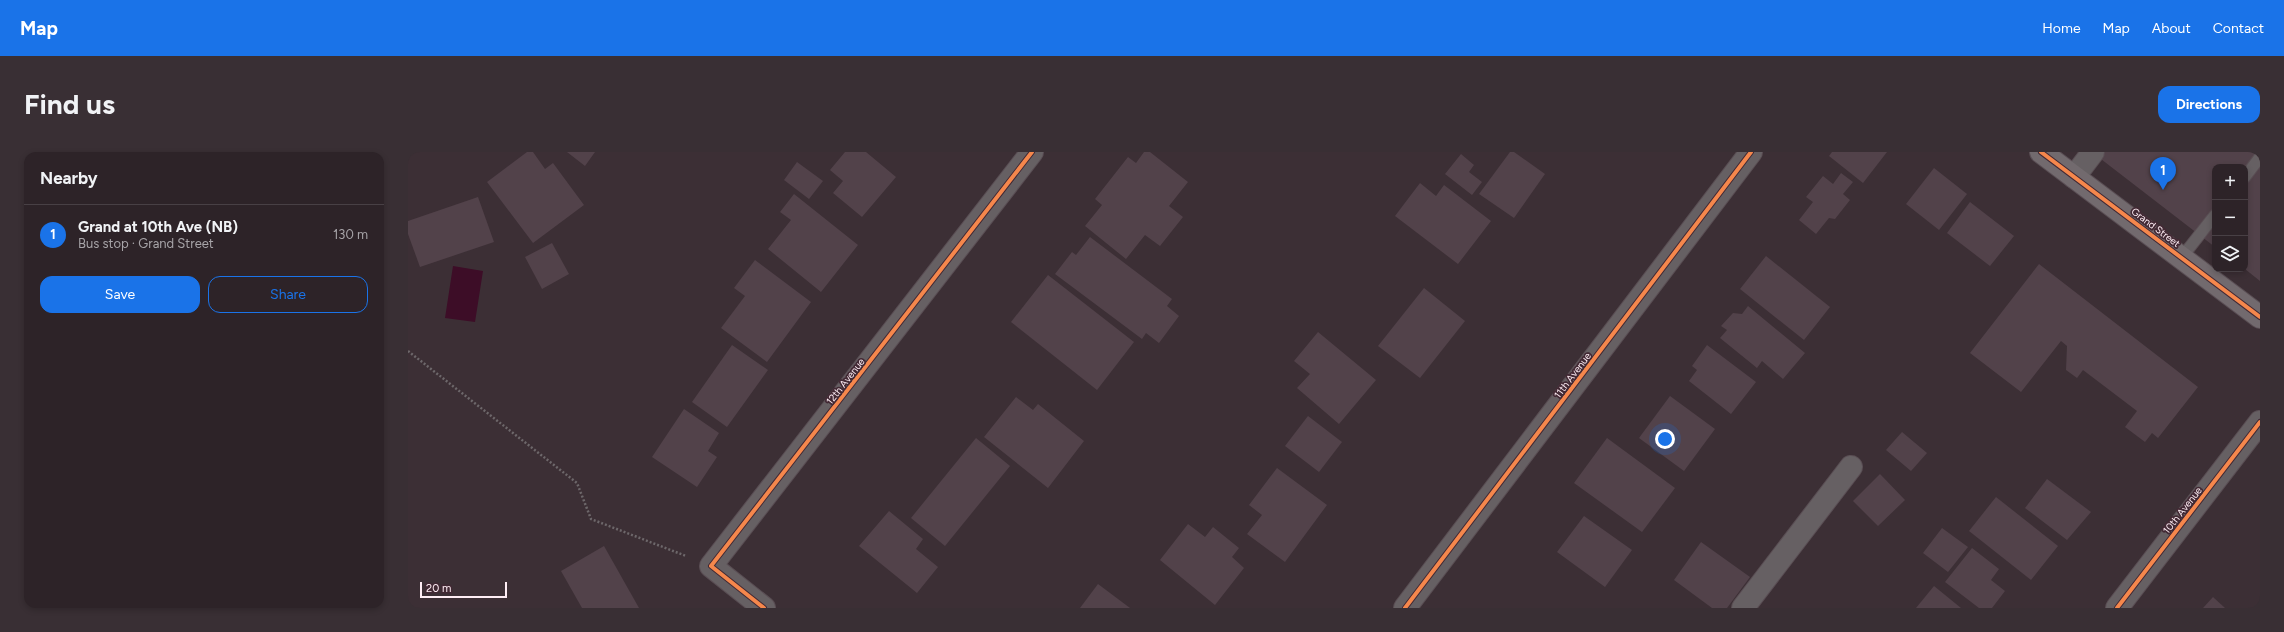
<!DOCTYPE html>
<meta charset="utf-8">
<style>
body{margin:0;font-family:Figtree,sans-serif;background:#392f34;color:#f1f3f6}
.controls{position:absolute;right:12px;top:12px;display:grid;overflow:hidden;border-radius:8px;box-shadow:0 2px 6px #0003}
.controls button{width:36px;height:36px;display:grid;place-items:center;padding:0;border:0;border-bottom:1px solid #484045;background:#2d2328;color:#f1f3f6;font:20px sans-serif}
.scale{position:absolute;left:12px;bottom:10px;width:87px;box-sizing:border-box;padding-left:4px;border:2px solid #feedf4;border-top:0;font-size:11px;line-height:14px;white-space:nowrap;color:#feedf4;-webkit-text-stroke:3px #422934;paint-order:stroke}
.you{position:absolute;left:1257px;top:287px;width:14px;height:14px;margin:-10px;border:3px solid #fff;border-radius:50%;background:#1a73e8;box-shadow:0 0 0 6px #1a73e833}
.badge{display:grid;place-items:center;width:26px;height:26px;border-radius:50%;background:#1a73e8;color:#fff;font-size:13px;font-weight:700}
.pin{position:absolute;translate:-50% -33px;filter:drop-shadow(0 1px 2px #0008)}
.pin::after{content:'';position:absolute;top:21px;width:14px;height:12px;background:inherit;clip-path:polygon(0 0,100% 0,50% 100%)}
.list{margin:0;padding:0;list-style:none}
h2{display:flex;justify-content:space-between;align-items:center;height:52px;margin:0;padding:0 16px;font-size:17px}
h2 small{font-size:13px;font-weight:400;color:#a7a4a8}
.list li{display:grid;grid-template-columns:26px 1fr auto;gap:12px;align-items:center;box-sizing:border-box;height:60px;padding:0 16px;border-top:1px solid #484045}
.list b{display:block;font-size:15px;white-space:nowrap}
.list p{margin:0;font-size:13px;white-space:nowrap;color:#a7a4a8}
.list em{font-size:13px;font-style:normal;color:#a7a4a8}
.actions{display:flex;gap:8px;padding:12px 16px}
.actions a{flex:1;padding:9px 0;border:1px solid #1a73e8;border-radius:12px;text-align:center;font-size:14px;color:#1a73e8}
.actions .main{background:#1a73e8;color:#fff}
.icon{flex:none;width:22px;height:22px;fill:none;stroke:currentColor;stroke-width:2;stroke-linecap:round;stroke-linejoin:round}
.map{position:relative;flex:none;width:1852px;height:456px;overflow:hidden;border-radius:12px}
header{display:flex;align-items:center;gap:24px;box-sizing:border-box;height:56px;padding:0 20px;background:#1a73e8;color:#fff}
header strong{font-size:19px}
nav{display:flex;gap:22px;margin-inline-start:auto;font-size:14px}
.intro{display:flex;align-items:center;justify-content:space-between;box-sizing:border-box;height:96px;padding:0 24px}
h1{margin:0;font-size:28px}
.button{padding:10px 18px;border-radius:12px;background:#1a73e8;color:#fff;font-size:14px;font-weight:700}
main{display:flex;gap:24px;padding:0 24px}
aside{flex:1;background:#2d2328;border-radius:12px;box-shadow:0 2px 6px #0003}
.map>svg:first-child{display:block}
.water{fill:#3d0d27}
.building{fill:#52424a}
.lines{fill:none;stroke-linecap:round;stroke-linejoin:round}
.lane-casing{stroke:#5a4e54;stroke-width:13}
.street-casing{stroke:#5a4e54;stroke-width:24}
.secondary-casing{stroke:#5a4e54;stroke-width:24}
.path{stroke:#6d676a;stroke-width:2.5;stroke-dasharray:2 2;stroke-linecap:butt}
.lane{stroke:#666063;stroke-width:11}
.street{stroke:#666063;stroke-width:22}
.secondary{stroke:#726a6e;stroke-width:22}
.cycleway-casing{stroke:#422934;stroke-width:6}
.cycleway{stroke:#f5874c;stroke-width:4}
.labels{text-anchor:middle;stroke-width:3.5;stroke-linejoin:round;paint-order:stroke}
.street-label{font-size:10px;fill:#feedf4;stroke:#422934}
</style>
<header>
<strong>Map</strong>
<nav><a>Home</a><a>Map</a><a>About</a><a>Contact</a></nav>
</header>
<div class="intro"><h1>Find us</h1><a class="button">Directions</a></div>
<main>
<aside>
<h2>Nearby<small></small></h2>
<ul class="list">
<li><span class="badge">1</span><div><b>Grand at 10th Ave (NB)</b><p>Bus stop · Grand Street</p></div><em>130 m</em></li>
</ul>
<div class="actions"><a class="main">Save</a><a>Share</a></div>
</aside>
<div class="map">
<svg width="1852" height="456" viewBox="0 0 1852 456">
<rect width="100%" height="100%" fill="#3c2f35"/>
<!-- water -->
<polygon class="water" points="45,114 75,119 67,170 37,166"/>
<!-- building -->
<g class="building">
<polygon points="119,0 125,0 137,17 145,11 176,53 125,91 79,30"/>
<polygon points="159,0 187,0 177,14"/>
<polygon points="437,0 458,0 488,25 454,65 425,41 435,29 422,18"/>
<polygon points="736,0 742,0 780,30 761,54 775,65 752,94 737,83 718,107 677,74 694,53 687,47 720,5 728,11"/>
<polygon points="1102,0 1106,0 1137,22 1106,66 1071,42"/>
<polygon points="1424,0 1479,0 1455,31 1421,4"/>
<polygon points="1692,0 1852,0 1852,129 1837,117 1837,15 1807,15 1807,95 1689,4"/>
<polygon points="1053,2 1066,13 1061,20 1074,30 1064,43 1037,22"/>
<polygon points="389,10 415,29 401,47 376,28"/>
<polygon points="1526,16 1559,42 1531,78 1498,52"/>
<polygon points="1433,21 1445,30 1435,42 1442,48 1427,67 1421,66 1408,82 1391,68 1405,50 1398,45 1415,24 1425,32"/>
<polygon points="1012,31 1028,44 1036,33 1083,69 1050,112 987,64"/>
<polygon points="386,42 450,93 413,140 360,97 383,68 372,60"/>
<polygon points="70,45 86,90 12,115 0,82 0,69"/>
<polygon points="1562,50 1606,84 1582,114 1539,81"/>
<polygon points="682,85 764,147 759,154 771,164 751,191 738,181 734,187 647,122 664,100 668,103"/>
<polygon points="144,91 161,122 134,137 117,105"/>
<polygon points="1358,104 1422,155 1396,188 1332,137"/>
<polygon points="347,108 403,150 359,210 313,176 337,144 326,136"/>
<polygon points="1631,112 1790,235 1750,286 1744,281 1737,290 1717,275 1729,259 1675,218 1669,226 1658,218 1659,194 1653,189 1613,240 1562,201"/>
<polygon points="640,123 726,190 689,238 603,170"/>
<polygon points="1016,136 1057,169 1012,226 970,194"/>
<polygon points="1340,154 1397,201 1375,227 1354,209 1349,216 1312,186 1319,178 1313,174 1325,161 1334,162"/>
<polygon points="910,180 968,228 931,272 889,236 902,222 886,209"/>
<polygon points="324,193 360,218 319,275 284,250"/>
<polygon points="1299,193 1348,230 1323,262 1281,229 1289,218 1284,214"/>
<polygon points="1262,244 1307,277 1276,319 1231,286"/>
<polygon points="608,245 625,258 630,252 676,289 640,336 576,285"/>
<polygon points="276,257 311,281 300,299 309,305 289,335 244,305"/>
<polygon points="900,264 934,290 911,320 877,294"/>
<polygon points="1494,280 1519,301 1503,319 1478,298"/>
<polygon points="568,286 602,314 537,394 503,366"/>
<polygon points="1199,286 1267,336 1234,380 1166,331"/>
<polygon points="869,316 919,353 877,410 839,382 854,363 841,353"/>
<polygon points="1472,322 1497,348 1470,374 1445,349"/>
<polygon points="1639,327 1683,360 1659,388 1617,356"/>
<polygon points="1588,345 1650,394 1623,428 1561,379"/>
<polygon points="481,359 515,387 508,397 530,415 509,441 451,394"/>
<polygon points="1176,364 1224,398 1197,435 1149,400"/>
<polygon points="780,372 797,385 805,375 831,396 824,405 836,416 807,453 752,408"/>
<polygon points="1534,376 1560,395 1540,420 1515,401"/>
<polygon points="1293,390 1342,425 1319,456 1304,456 1266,428"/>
<polygon points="196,394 231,456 174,456 153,419"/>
<polygon points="1564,396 1591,417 1583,428 1597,439 1584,456 1571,456 1537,430"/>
<polygon points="690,432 722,456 672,456"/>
<polygon points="1526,434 1553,456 1508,456"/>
<polygon points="1805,445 1817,456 1795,456"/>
</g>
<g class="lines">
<!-- lane casing -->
<g class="lane-casing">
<g id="lane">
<polyline points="1837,25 1852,5"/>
<polyline points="1774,105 1807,63"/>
</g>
</g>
<!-- street casing -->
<g class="street-casing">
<g id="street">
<polyline points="1666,25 1685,0"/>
<polyline points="356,456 303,414 624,0"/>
<polyline points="997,456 1343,0"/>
<polyline points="1335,456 1443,315"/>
<polyline points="1709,456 1852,270"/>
</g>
</g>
<!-- secondary casing -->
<g class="secondary-casing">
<polyline id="secondary" points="1633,0 1852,165"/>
</g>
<!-- path -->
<polyline class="path" points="0,199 169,331 183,367 278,404"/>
<!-- lane -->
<use href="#lane" class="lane"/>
<!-- street -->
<use href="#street" class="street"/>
<!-- secondary -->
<use href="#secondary" class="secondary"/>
<!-- cycleway casing -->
<g class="cycleway-casing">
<g id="cycleway">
<polyline points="1633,0 1852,165"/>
<polyline points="356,456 303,414 624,0"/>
<polyline points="997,456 1343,0"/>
<polyline points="1709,456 1852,270"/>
</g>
</g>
<!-- cycleway -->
<use href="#cycleway" class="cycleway"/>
</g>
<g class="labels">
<!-- street labels -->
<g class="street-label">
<text transform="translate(1748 75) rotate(37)" y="4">Grand Street</text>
<text transform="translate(1164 223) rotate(-53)" y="4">11th Avenue</text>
<text transform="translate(437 229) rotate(-52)" y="4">12th Avenue</text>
<text transform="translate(1774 358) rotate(-52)" y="4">10th Avenue</text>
</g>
</g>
</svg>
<div class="controls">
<button>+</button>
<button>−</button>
<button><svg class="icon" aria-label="layers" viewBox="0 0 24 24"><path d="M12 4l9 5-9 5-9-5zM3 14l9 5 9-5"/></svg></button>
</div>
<div class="scale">20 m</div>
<div class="you"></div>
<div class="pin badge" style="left:1755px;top:38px">1</div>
</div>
</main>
